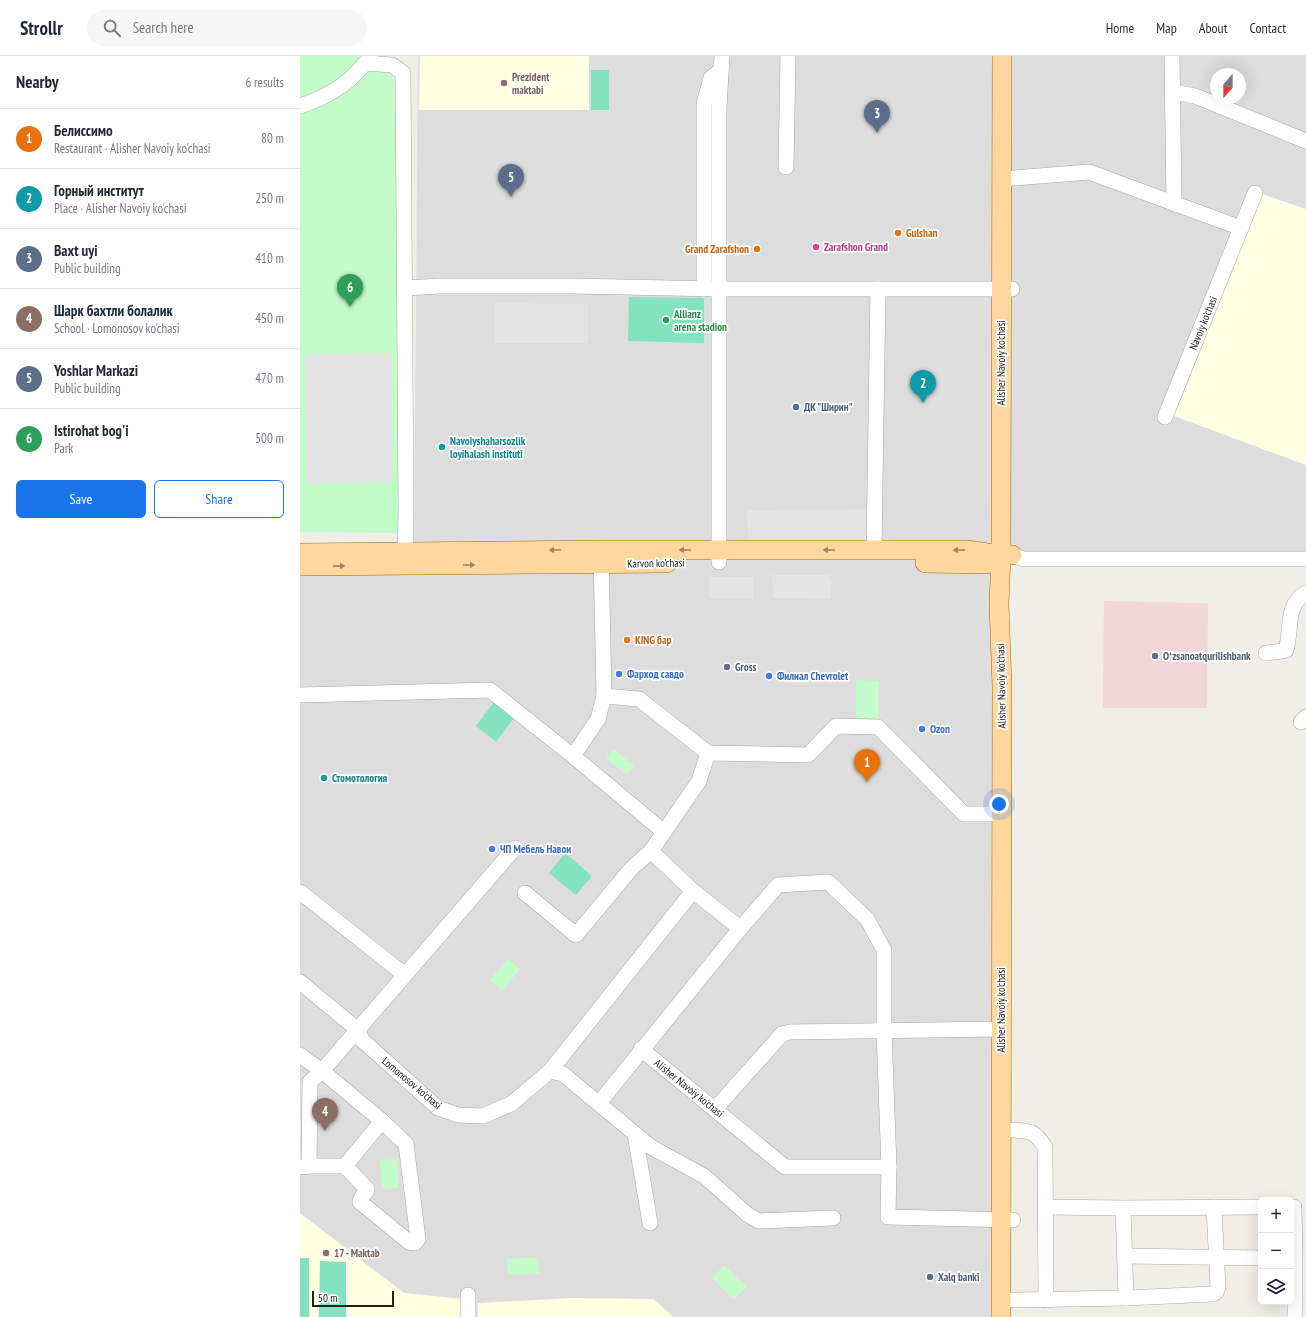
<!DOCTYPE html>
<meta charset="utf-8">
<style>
body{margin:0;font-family:"PT Sans Narrow",sans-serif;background:#f6f6f7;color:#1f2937}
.controls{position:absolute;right:12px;bottom:12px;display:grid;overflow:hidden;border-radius:6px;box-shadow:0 4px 16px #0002}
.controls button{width:36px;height:36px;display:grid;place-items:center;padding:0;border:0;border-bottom:1px solid #e0e1e3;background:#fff;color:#1f2937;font:20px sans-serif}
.compass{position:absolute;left:910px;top:12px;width:36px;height:36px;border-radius:50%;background:#fff;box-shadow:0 4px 16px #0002;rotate:201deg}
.scale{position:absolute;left:12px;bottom:10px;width:82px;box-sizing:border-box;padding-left:4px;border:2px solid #202020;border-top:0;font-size:11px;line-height:14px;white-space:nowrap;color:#202020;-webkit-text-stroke:3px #fff;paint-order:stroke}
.you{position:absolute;left:699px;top:748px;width:14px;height:14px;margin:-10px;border:3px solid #fff;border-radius:50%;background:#1a73e8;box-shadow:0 0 0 6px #1a73e833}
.badge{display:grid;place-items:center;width:26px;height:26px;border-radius:50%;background:#1a73e8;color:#fff;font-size:13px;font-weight:700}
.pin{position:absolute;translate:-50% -33px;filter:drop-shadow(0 1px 2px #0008)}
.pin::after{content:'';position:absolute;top:21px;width:14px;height:12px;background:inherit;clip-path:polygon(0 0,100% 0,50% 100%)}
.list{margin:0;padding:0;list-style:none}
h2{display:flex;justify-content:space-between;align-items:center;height:52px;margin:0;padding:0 16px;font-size:17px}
h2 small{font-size:13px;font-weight:400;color:#747a83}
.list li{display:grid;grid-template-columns:26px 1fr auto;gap:12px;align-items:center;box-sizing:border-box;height:60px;padding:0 16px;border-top:1px solid #e0e1e3}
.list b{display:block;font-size:15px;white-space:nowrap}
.list p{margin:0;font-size:13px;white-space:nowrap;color:#747a83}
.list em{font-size:13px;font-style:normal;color:#747a83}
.actions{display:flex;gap:8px;padding:12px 16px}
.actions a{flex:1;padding:9px 0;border:1px solid #1a73e8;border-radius:6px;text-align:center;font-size:14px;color:#1a73e8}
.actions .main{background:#1a73e8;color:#fff}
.icon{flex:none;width:22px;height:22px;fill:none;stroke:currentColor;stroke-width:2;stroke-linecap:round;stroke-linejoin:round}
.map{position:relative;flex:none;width:1006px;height:1261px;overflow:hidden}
header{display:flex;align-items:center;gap:24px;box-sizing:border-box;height:56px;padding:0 20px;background:#fff;border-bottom:1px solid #e0e1e3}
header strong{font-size:19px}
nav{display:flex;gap:22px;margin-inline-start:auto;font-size:14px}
.search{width:280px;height:36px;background:#f6f6f7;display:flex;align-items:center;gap:10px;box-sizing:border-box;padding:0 14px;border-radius:22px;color:#747a83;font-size:15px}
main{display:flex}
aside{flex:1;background:#fff}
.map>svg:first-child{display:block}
.residential{fill:#dedddd;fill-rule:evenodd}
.commercial{fill:#f2d7d6}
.education{fill:#ffffe2}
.park{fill:#c3fbc9}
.pitch{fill:#83e2bf}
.parking{fill:#e4e4e4}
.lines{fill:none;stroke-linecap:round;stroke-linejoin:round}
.minor-casing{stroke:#a7a7a7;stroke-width:16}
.major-casing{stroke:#9d6b00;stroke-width:20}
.minor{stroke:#fff;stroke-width:15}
.major{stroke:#fed79e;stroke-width:19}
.oneway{fill:#9a8565}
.education-dot{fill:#8d6e63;stroke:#fff;stroke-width:1.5}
.food-dot{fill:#e8710a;stroke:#fff;stroke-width:1.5}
.hotel-dot{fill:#d1479c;stroke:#fff;stroke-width:1.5}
.leisure-dot{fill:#2e9e5b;stroke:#fff;stroke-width:1.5}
.service-dot{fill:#5c6f8a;stroke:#fff;stroke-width:1.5}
.culture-dot{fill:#0f9aa8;stroke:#fff;stroke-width:1.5}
.shop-dot{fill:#3f7fe0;stroke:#fff;stroke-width:1.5}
.labels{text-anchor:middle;stroke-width:3.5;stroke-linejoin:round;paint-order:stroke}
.education-label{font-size:11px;font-weight:bold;fill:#785e54;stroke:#fff;text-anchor:start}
.food-label{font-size:11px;font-weight:bold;fill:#c56008;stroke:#fff;text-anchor:start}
.hotel-label{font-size:11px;font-weight:bold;fill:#b23c85;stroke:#fff;text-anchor:start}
.leisure-label{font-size:11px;font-weight:bold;fill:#27864d;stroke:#fff;text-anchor:start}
.street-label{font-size:11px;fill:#202020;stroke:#fff}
.service-label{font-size:11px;font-weight:bold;fill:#4e5e75;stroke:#fff;text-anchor:start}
.culture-label{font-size:11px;font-weight:bold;fill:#0d838f;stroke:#fff;text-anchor:start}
.shop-label{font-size:11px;font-weight:bold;fill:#366cbe;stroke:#fff;text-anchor:start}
</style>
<header>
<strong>Strollr</strong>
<div class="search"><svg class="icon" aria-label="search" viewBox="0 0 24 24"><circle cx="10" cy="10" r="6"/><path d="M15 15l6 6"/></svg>Search here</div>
<nav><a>Home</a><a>Map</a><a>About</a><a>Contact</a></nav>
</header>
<main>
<aside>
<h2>Nearby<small>6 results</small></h2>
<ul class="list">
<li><span class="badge" style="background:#e8710a">1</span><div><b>Белиссимо</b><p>Restaurant · Alisher Navoiy ko'chasi</p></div><em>80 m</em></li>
<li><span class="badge" style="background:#0f9aa8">2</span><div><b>Горный институт</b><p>Place · Alisher Navoiy ko'chasi</p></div><em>250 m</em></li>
<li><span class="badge" style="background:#5c6f8a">3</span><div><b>Baxt uyi</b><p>Public building</p></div><em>410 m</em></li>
<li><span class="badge" style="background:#8d6e63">4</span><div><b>Шарк бахтли болалик</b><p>School · Lomonosov ko'chasi</p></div><em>450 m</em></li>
<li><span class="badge" style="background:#5c6f8a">5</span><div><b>Yoshlar Markazi</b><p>Public building</p></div><em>470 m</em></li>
<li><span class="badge" style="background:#2e9e5b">6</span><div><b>Istirohat bog'i</b><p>Park</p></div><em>500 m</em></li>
</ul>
<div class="actions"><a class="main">Save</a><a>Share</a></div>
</aside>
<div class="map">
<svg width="1006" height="1261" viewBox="0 0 1006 1261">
<rect width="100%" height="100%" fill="#f1eee7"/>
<!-- residential -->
<path class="residential" d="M118,0H1006V496L704,499L702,1261H0V501L114,500ZM916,18H940V42H916Z"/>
<!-- commercial -->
<polygon class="commercial" points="804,545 908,547 907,652 803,652"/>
<!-- education -->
<g class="education">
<polygon points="120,0 289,0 289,54 119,54"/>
<polygon points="962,138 1006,153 1006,409 874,360"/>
<polygon points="0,1157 104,1237 164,1243 164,1261 0,1261"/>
<polygon points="271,1242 354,1243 373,1261 178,1261 178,1247"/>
</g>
<!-- park -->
<g class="park">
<path d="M0,0H71L70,16C84,13 89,16 99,25L102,477L0,476Z"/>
<polygon points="556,624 579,625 579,662 556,662"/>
<polygon points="314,693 334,710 326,719 306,702"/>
<polygon points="208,903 220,913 202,935 190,924"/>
<polygon points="97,1103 99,1132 82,1133 80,1104"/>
<polygon points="238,1201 239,1218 208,1219 207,1203"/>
<polygon points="424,1209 447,1230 434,1244 412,1222"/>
</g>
<!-- pitch -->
<g class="pitch">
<rect x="291" y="14" width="18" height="40"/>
<polygon points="329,241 404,242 404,287 328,285"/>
<polygon points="194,646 214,662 196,686 176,670"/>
<polygon points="265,797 292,820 276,839 249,817"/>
<rect x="0" y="1202" width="9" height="59"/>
<polygon points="20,1205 46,1206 46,1261 19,1261"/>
</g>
<!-- parking -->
<g class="parking">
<polygon points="195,247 288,248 288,287 195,287"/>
<polygon points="91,297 93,426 6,427 5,298"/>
<polygon points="568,453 568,485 448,486 447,454"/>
<polygon points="472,519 528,519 532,525 530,543 473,542"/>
<rect x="409" y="521" width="44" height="21"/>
</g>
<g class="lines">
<!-- minor casing -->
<g class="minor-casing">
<g id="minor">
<polyline points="872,0 874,148"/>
<polyline points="66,7 92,9 103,17 106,454 105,506"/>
<polyline points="873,36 895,40 1006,85"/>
<path d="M0,50C28,41 54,25 70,0"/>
<polyline points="486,111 488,0"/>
<polyline points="702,123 789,116 941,172"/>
<polyline points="105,232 140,230 273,230 418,233 712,233"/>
<polyline points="404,233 404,48 411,22 421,14"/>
<polyline points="865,361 955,137"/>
<polyline points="574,494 578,233"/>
<polyline points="712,499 724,503 1006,503"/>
<polyline points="419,506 419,52 422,0"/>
<path d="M966,597L982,595L986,594C992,575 985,548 1006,537"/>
<polyline points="0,639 190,634 273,700 364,776"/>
<polyline points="304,640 339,643 408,697 508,699 536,670 578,671 664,758 702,758"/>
<polyline points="1001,666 1006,661"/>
<polyline points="408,697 399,725 351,795 393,835 440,872"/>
<polyline points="273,700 298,663 304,640 301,497"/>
<polyline points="0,836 105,919 215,792"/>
<polyline points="225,837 276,879 331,813 351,795"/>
<polyline points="0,926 58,974 62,984 138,1052 158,1059 183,1060 211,1048 250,1015 263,1018 351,1091 404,1120 448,1159 459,1165 533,1162"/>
<polyline points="341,993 485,1111 589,1111"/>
<polyline points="0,999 22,1015 82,1065"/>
<polyline points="250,1015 393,835"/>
<polyline points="299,1047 439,874 478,829 528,826 567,863 584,894 584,975 589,1111 588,1161 713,1164"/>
<polyline points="415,1053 482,978 490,976 701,973"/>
<path d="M82,1065L106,1088L118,1183L115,1187L109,1186L60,1146C60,1141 66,1138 67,1133L45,1110Z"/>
<path d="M713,1074C731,1075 735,1075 745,1091L746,1244"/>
<polyline points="335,1078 350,1167"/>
<polyline points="9,1110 45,1110"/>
<polyline points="0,1111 9,1110 10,1026 22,1015 105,919"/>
<polyline points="746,1151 823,1152"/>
<polyline points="994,1151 995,1202 995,1261"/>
<polyline points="825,1200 961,1202"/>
<polyline points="168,1239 168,1261"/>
<polyline points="826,1242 913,1238 916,1236 918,1231 914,1151"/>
<polyline points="713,1244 826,1242 823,1152 961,1151"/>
</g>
</g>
<!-- major casing -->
<g class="major-casing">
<g id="major">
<polyline points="0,497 300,494 666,494 701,499 712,499"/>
<polyline points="625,507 691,508"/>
<polyline points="0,510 367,507"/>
<polyline points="701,1261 702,630 699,548 701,499 702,0"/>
</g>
</g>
<!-- minor -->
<use href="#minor" class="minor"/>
<!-- major -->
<use href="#major" class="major"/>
</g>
<!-- one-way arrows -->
<defs><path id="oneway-solid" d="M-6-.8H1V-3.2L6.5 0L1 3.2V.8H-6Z"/></defs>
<g class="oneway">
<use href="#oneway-solid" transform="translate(255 494) rotate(180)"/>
<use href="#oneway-solid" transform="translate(385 494) rotate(180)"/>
<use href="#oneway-solid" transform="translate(529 494) rotate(-180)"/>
<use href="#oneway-solid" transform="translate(659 494) rotate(-179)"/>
<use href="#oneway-solid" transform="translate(169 509)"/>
<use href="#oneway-solid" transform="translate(39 510) rotate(-1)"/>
</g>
<!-- markers -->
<g class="education-dot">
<circle cx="204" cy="27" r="4"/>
<circle cx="26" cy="1197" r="4"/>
</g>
<g class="food-dot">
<circle cx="598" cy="177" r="4"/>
<circle cx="457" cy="193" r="4"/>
<circle cx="327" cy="584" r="4"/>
</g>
<circle class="hotel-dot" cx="516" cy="191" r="4"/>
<circle class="leisure-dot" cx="366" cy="264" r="4"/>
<g class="service-dot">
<circle cx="496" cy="351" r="4"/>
<circle cx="855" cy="600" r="4"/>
<circle cx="427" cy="611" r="4"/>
<circle cx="630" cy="1221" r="4"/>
</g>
<g class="culture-dot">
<circle cx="142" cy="391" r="4"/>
<circle cx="24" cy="722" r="4"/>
</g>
<g class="shop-dot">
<circle cx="319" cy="618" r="4"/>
<circle cx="469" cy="620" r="4"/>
<circle cx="622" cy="673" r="4"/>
<circle cx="192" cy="793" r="4"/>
</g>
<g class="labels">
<!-- education labels -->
<g class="education-label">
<text x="212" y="25">Prezident<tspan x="212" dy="13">maktabi</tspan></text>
<text x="34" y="1201">17 - Maktab</text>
</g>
<!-- food labels -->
<g class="food-label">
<text x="606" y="181">Gulshan</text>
<text x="449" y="197" text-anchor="end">Grand Zarafshon</text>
<text x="335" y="588">KING бар</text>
</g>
<!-- hotel labels -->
<g class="hotel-label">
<text x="524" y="195">Zarafshon Grand</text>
</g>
<!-- leisure labels -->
<g class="leisure-label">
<text x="374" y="262">Allianz<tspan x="374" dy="13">arena stadion</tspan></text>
</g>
<!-- street labels -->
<g class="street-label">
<text transform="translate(903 267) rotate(-68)" y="4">Navoiy ko'chasi</text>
<text transform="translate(701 307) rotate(-90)" y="4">Alisher Navoiy ko'chasi</text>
<text transform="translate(356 507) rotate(-1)" y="4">Karvon ko'chasi</text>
<text transform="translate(701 630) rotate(-91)" y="4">Alisher Navoiy ko'chasi</text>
<text transform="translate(701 954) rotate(-90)" y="4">Alisher Navoiy ko'chasi</text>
<text transform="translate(112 1027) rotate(40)" y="4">Lomonosov ko'chasi</text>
<text transform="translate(389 1032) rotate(39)" y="4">Alisher Navoiy ko'chasi</text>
</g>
<!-- service labels -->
<g class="service-label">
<text x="504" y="355">ДК "Ширин"</text>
<text x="863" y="604">Oʻzsanoatqurilishbank</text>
<text x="435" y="615">Gross</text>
<text x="638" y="1225">Xalq banki</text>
</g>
<!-- culture labels -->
<g class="culture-label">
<text x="150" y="389">Navoiyshaharsozlik<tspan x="150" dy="13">loyihalash instituti</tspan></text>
<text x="32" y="726">Стомотология</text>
</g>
<!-- shop labels -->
<g class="shop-label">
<text x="327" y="622">Фарход савдо</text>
<text x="477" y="624">Филиал Chevrolet</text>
<text x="630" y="677">Ozon</text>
<text x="200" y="797">ЧП Мебель Навои</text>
</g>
</g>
</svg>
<div class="controls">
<button>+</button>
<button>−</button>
<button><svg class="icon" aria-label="layers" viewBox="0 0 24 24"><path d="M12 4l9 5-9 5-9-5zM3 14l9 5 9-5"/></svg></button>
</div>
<svg class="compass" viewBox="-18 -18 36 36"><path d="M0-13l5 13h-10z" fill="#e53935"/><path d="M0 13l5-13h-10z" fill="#747a83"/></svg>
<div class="scale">50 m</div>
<div class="you"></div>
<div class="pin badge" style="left:567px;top:726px;background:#e8710a">1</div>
<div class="pin badge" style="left:623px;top:347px;background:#0f9aa8">2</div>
<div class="pin badge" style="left:577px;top:77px;background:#5c6f8a">3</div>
<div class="pin badge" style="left:25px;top:1075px;background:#8d6e63">4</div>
<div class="pin badge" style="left:211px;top:141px;background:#5c6f8a">5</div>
<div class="pin badge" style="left:50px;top:251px;background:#2e9e5b">6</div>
</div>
</main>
